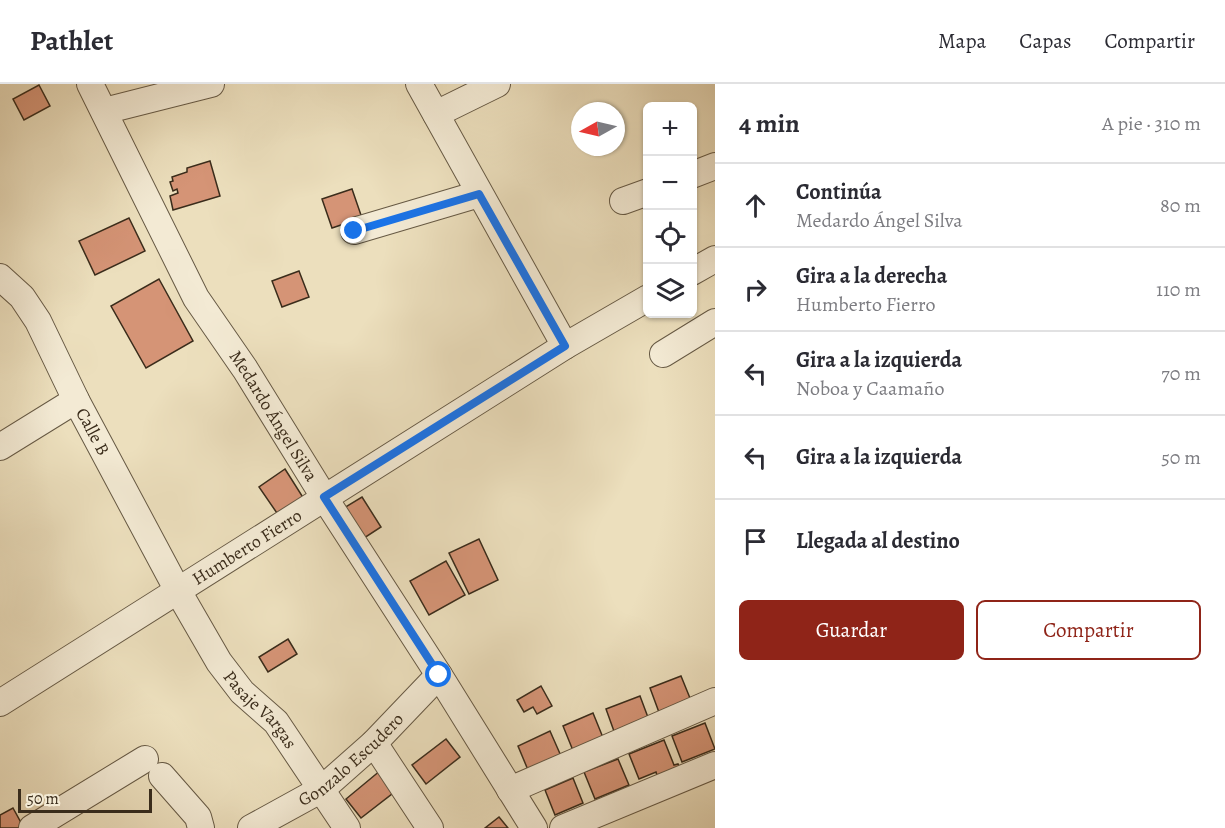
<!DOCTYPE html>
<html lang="es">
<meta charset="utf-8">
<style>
body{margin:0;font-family:Alegreya,serif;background:#f2f2f3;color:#2b2b33}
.controls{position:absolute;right:18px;top:18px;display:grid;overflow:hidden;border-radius:9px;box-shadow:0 2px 4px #0004}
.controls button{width:54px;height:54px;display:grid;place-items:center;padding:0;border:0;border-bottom:2px solid #e1e1e2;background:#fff;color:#2b2b33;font:30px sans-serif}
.compass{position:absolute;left:571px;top:18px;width:54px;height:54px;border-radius:50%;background:#fff;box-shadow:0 2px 4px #0004;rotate:262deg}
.scale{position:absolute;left:18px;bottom:15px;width:134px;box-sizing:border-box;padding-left:6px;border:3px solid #3a2c1b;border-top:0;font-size:16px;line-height:21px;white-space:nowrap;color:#3a2c1b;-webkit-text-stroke:4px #f3ead4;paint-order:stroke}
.stop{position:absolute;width:18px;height:18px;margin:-14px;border:4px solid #1a73e8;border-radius:50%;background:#fff}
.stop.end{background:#1a73e8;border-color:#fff;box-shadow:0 2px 6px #0008}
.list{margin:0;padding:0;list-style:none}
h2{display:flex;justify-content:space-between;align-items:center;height:78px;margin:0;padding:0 24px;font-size:26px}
h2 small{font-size:20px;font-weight:400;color:#7c7c81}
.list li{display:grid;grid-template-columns:39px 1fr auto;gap:18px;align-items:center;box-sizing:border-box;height:84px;padding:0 24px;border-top:2px solid #e1e1e2}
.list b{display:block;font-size:22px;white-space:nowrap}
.list p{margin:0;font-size:20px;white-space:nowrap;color:#7c7c81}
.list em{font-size:20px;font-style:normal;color:#7c7c81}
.actions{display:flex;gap:12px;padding:18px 24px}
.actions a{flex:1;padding:14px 0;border:2px solid #8f2418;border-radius:9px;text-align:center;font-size:21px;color:#8f2418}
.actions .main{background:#8f2418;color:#fff}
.icon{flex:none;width:33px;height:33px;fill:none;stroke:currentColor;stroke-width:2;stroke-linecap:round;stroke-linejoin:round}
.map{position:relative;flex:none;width:715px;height:744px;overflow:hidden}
header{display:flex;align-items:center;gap:36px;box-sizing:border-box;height:84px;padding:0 30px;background:#fff;border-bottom:2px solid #e1e1e2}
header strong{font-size:28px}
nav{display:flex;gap:33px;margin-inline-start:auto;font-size:21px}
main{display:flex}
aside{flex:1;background:#fff}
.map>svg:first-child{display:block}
.building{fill:#d59476;stroke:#3a2c1b;stroke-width:1.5}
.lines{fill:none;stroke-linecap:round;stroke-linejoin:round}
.minor-casing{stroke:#665944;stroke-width:28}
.minor{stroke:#f3ead4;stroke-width:26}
.route{stroke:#1a73e8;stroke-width:8}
.labels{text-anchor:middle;stroke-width:5;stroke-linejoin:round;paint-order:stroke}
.street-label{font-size:18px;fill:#3a2c1b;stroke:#f3ead4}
</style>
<header>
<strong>Pathlet</strong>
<nav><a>Mapa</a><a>Capas</a><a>Compartir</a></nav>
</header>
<main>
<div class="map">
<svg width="715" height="744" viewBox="0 0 715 744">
<rect width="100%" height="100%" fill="#ecdfbd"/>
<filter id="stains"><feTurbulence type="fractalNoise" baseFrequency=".00333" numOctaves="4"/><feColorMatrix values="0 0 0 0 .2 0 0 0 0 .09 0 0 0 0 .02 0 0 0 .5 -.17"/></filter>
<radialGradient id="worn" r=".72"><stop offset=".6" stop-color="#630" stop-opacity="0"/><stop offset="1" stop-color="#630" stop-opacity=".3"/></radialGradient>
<!-- building -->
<g class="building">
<polygon points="39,1 50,22 24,36 13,15"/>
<polygon points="210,77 220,112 173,126 170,112 178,109 177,105 173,107 170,98 173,97 172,93 187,88 187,84"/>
<polygon points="352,105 362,134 332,144 322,115"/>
<polygon points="129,134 145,167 95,191 79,157"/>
<polygon points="299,187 309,213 282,223 272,197"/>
<polygon points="159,195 193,257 146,284 111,222"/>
<polygon points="285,385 304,415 279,432 259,403"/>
<polygon points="362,413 381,443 358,458 339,427"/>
<polygon points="479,455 498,496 469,510 449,469"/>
<polygon points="446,477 465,511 429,531 410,497"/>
<polygon points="288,555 297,570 268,588 259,573"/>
<polygon points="681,592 692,619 660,631 650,604"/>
<polygon points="541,602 552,622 537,630 533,623 524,628 517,616"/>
<polygon points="640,612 649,636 615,650 606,625"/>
<polygon points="593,629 604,656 574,669 563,642"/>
<polygon points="705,639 715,665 682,678 672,652"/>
<polygon points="550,647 561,672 528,686 518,662"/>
<polygon points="446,655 460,673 426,700 412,681"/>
<polygon points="664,656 674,681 678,680 682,689 659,698 656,688 639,695 629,670"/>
<polygon points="618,675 629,701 595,715 584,688"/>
<polygon points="381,686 397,706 361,734 346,715"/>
<polygon points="573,694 583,719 555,731 545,706"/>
<polygon points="13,724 24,744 0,744 0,731"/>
<polygon points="499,733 508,744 485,744"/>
</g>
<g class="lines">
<!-- minor casing -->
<g class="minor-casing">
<g id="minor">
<path id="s1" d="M90,0L196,214L245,285L324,413L439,591L534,744"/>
<polyline points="419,0 565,262"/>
<polyline points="104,27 211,0"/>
<polyline points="436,30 497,0"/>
<polyline points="692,91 715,82"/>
<polyline points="623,117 648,108"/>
<polyline points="354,147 479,110"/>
<polyline points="692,188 715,175"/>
<path id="s2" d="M0,193L22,213L38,237L76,316L178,507L219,578L242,608L276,638L347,744"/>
<polyline points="663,270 715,238"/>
<polyline points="0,363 76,316"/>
<path id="s3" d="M0,619L565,262L648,214"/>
<polyline points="374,659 430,744"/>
<polyline points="162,692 198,733 201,744"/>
<polyline points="510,706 715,617"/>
<polyline points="32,744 145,675"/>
<path id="s4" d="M251,744L322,705L374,659L439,591"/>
<polyline points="563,744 715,681"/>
</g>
</g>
<!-- minor -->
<use href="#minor" class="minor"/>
</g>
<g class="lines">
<!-- route -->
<polyline class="route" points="354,147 479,110 565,262 324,413 439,591"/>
</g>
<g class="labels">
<!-- street labels -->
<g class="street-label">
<text dy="6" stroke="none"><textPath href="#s1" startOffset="380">Medardo Ángel Silva</textPath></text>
<text dy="6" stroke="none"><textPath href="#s2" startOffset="182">Calle B</textPath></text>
<text dy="6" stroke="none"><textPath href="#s3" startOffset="292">Humberto Fierro</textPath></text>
<text dy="6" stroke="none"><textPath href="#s2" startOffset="508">Pasaje Vargas</textPath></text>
<text dy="6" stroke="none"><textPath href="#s4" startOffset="122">Gonzalo Escudero</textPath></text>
</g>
</g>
<rect width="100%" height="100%" filter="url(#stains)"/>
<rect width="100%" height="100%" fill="url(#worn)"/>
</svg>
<div class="controls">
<button>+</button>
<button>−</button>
<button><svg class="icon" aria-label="locate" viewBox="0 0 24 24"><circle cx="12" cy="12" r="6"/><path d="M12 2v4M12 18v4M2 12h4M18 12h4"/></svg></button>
<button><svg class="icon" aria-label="layers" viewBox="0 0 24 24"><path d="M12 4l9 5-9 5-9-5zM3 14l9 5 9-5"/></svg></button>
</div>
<svg class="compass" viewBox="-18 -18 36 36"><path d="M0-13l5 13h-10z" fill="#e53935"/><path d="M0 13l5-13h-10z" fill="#7c7c81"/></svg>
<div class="scale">50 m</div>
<div class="stop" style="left:439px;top:591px"></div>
<div class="stop end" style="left:354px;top:147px"></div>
</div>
<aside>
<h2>4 min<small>A pie · 310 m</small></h2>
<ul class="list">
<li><svg class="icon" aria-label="ahead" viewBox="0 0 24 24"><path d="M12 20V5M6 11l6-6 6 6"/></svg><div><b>Continúa</b><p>Medardo Ángel Silva</p></div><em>80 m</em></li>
<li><svg class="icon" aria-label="right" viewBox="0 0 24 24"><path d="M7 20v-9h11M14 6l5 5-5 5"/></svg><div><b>Gira a la derecha</b><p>Humberto Fierro</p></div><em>110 m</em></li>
<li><svg class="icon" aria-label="left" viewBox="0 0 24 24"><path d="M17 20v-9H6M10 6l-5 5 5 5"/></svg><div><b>Gira a la izquierda</b><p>Noboa y Caamaño</p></div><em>70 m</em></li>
<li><svg class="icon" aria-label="left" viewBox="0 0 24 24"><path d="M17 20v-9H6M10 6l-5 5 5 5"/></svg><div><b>Gira a la izquierda</b></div><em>50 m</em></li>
<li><svg class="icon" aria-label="arrive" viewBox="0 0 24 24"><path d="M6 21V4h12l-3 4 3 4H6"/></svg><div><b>Llegada al destino</b></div></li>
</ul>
<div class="actions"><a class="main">Guardar</a><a>Compartir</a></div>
</aside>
</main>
